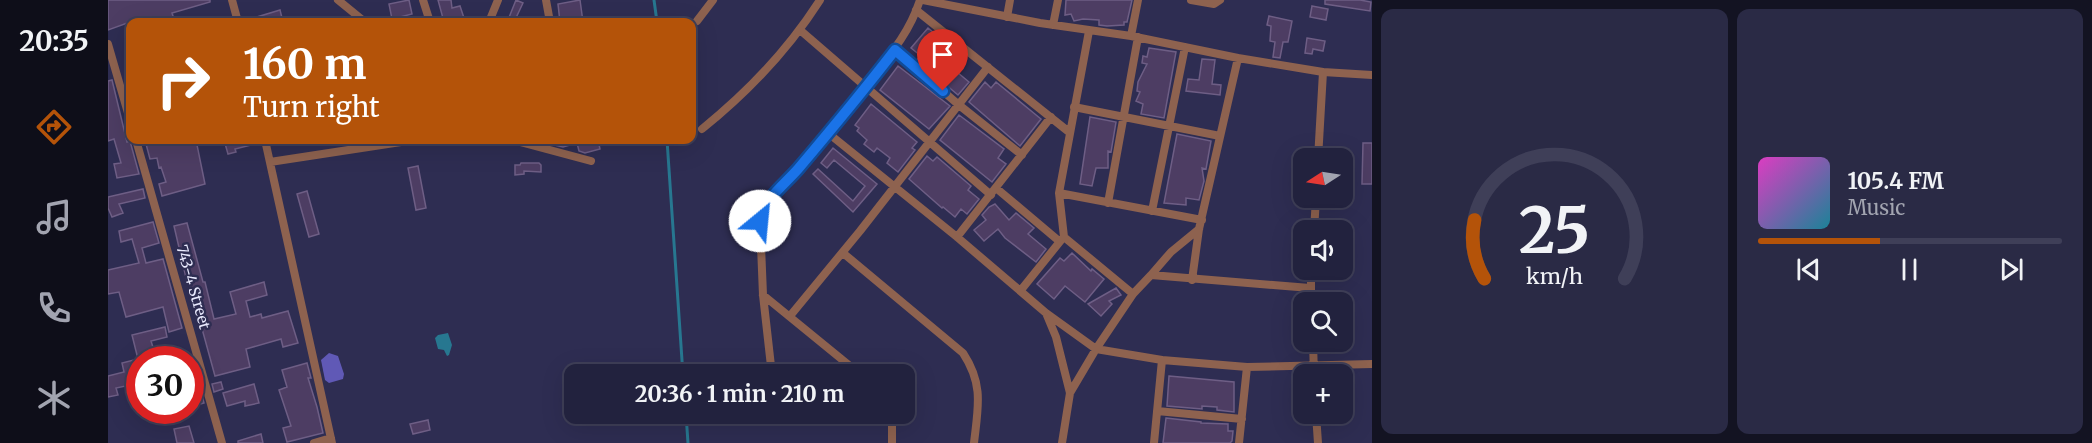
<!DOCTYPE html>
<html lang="en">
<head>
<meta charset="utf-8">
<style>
  body { margin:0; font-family:Merriweather,serif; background:#2a2a45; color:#f1f3f6; height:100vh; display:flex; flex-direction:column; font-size:22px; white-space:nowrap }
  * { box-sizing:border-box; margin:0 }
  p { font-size:20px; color:#a2a4b0 }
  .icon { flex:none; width:33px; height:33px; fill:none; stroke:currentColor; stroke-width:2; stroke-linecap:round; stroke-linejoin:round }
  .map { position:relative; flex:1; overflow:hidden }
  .side { display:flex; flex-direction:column; gap:9px; padding:9px; background:#131322; width:720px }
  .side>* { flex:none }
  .top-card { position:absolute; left:18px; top:18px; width:570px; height:126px; border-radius:12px; box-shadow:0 6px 24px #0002,0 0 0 2px #3f3f58; background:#b45309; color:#fff; overflow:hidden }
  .needle { width:39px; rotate:258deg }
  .controls { position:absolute; left:1185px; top:148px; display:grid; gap:12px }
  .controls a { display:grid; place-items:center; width:60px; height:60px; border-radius:12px; background:#22223e; box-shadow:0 6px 24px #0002,0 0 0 2px #3f3f58; font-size:30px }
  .speed { position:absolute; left:18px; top:346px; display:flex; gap:12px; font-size:30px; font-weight:700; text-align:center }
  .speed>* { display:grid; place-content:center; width:78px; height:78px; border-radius:50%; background:#22223e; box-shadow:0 6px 24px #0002,0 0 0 2px #3f3f58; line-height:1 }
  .speed .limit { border:9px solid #d22; background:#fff; color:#111 }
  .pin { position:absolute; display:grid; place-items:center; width:51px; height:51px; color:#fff; margin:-62px -26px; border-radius:50% 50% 50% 0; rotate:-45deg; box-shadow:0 0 6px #0007 }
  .pin .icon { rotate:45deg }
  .me { position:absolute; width:66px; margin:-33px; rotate:28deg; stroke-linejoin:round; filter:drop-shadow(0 0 4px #0008) }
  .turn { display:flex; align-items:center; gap:21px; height:126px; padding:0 18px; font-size:27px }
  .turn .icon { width:78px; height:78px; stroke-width:2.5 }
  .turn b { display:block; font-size:42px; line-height:51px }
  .side .card { flex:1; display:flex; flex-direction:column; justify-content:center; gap:9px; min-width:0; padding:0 21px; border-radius:12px; background:#2a2a45 }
  .side .dial { align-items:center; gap:0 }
  .dial svg { height:156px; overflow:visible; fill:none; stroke:#3f3f58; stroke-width:7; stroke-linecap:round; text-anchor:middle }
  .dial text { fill:#f1f3f6; stroke:none }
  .song { display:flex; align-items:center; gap:18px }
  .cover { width:72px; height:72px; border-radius:9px; background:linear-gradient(135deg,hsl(310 70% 55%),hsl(190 70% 35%)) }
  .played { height:6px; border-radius:3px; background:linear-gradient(90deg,#b45309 40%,#3f3f58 40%) }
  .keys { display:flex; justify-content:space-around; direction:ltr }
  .side .tiles { flex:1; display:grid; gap:9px; grid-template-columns:repeat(2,1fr) }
  .trip { position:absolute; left:456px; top:364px; width:351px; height:60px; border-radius:12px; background:#22223e; box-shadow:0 6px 24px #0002,0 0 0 2px #3f3f58; font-weight:700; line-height:60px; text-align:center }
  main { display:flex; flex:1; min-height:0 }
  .dock { display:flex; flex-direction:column; width:108px; justify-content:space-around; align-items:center; background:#0e0e19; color:#a2a4b0 }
  .dock .icon { width:42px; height:42px }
  .dock .current { color:#b45309 }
  .dock b { font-size:27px; color:#f1f3f6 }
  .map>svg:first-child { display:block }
  .forest { fill:#6059b6 }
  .water { fill:#277790 }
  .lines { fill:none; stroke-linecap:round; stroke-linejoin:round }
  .stream { stroke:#277790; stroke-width:3 }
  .building { fill:#4d3d63; stroke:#6e5e85; stroke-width:1.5 }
  .street { stroke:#8e624f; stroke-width:8 }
  .route-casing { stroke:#114b97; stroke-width:15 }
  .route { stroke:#1a73e8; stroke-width:10 }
  .labels { text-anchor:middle; stroke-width:5; stroke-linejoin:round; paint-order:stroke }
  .street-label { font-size:15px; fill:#e9eafe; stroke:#2e2d52 }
</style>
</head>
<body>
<main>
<nav class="dock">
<b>20:35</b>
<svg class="icon current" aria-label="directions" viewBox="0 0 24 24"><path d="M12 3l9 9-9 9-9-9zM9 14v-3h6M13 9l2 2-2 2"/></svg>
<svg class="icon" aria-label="music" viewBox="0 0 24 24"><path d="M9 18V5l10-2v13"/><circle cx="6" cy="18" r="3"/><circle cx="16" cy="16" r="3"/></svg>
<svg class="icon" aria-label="phone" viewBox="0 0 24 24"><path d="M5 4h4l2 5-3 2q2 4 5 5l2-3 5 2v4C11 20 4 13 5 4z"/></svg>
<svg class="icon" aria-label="climate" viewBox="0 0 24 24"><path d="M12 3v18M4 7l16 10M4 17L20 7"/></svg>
</nav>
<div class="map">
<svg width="1264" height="443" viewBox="0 0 1264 443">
  <rect width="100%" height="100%" fill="#2e2d52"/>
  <path class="forest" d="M221,353L230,356L236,374L235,379L221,383L217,380L213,360Z"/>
  <path class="water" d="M340,333L344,345L341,355L339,356L336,350L330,349L327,338L330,335Z"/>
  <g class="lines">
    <path class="stream" d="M546,0L549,22
      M559,140L575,375
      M578,414L580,443"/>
  </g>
  <path class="building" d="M0,0H102V2L64,13L67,22H22L0,30Z
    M301,0L304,14L284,19L281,4Z
    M330,0H343L344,8L352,6L356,18L350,20L351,22H336Z
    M408,0L415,3L406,22L400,20Z
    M472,0L475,22H452L450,4Z
    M958,0H1024L1019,22H1016V25L999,26L991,25V20L975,19L966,21L963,14L957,15Z
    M1217,0H1252L1263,2L1262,11L1217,4Z
    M1204,6L1220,9L1218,20L1202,17Z
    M172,10L175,22H140L139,20Z
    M1161,16L1184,21L1180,42H1175L1172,58L1165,57L1167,42L1162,41L1163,26L1159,25Z
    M820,28L848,51L845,56L850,60L847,63L853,68L849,72L861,82L850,95L830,78L836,71L822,60L816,67L809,60L813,56L803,48Z
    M1199,38L1217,41L1215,51L1205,49L1204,54L1197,53Z
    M1041,48L1068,52L1056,118L1033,114L1035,104L1028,101L1032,92L1029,91L1030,82L1039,64L1034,63L1035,56L1039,57Z
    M1094,59L1107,60L1104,84L1113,85L1112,95L1078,91L1080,79L1091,80Z
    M790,66L842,106L821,129L772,90Z
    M4,80L19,142L22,141L31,174L9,178L6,164L13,163L6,139L0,141V81Z
    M877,82L883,88L888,82L933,119L912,146L861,102Z
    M763,104L809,142L804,148L807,150L790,172L779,163L782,158L769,148L766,152L756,144L759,140L749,131L751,128L747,125Z
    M851,115L896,149L890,158L898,164L884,182L832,140Z
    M982,117L1008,122L1003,152L1000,151V168H988L984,186L972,184Z
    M1069,134L1103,141L1098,169L1094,168L1096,181L1091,200L1078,198V205L1056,203Z
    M54,140H88L97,184L54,196L51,184L58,182L53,167L51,168L49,158L42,159L38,144Z
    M116,140H151V143L127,149L128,152L120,154Z
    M445,140H490L492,149L477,153L471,151L469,143L455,147L447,145Z
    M1255,143H1264V184H1254Z
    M725,148L769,184L745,212L705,174L710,169L745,201L757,186L726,160L719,168L713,163Z
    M819,156L825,161L829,157L863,186L860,190L871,199L859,214L853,209L847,217L835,207L834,208L801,179Z
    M413,163H431L433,165V172L416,171V174L407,175V165H412Z
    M310,166L318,208L308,210L300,168Z
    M35,189L37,198L11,204L15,213L4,217L0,208V197Z
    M199,191L211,234L201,237L189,194Z
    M887,204L901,220L908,213L926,228L920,234L938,249L928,262L897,238L890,229L876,241L866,230L878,220L874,215L881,207Z
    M45,222L51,243L34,248L38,263L55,259L74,328L61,332L55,307L18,317L11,292L0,294V270L31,263L24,239L13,242L11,231Z
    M79,223L95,282H97L106,319L128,314L122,292L156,282L159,295L138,301L142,317L153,314L154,318L180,311L190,343L175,347L173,339L138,349L142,367L107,376L90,314L88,315L81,281L79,282L66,226Z
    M964,253L983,271L984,269L996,279L977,302L957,286L946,299L929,284L952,258L956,261Z
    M1008,288L1013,295L1001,301L1004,304L993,316L980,304Z
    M57,327L59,337L43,341L49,360H32V383L8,388L10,395L0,397V376L16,372L14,363L30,359L24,335Z
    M199,363L203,378H200L209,407L215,433L179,442L175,428L183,426L171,390L179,387L174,370Z
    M1061,376L1126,382V412L1109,410V407L1094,406V409L1059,406Z
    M113,382L115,389L106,392L104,384Z
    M146,384L151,403L137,406V401L119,406L115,393Z
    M92,388L96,403L85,406L82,392Z
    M1058,418L1093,422V423L1120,424V431H1125L1124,441L1122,443H1055Z
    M320,420L322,430L305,434L302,424Z
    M81,426L86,443H69L66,429Z
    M153,434L155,443H130V441Z"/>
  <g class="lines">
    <path class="street" d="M124,0L130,22
      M230,0L257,22
      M315,0L322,22
      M438,0L442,22
      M815,0L932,23L1023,36L1130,58L1215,72
      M1083,0L1106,4L1112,0
      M808,10L961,132
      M899,17L902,0
      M589,21L605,0
      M381,22L390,0
      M945,25L950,0
      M692,30L883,195
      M981,31L951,193L956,237L1025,294
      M1023,36L1030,0
      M0,44L22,120
      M787,50L851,105L914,155
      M966,107L1112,136
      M594,129C640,92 680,50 712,0
      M720,133L849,237L938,313L948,337L962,393L954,443
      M28,140L114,443
      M157,140L224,443
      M395,140L412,142L483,161
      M1210,159L1215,72L1264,75
      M162,162L306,140
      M888,188L951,241
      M951,193L1094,220
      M1000,203L1030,37
      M1044,211L1077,47
      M1206,231L1208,198
      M849,237L943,117
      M735,253L855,353C876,385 870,407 866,443
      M1043,275L1063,252L1091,229
      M1084,280L1091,229L1130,58
      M913,290L954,239
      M655,295L753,375
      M1203,303V270
      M938,313L988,349L1025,294L1043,275L1202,288
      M682,316L752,231L880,67
      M1205,342L1206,375
      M603,374L619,375
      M664,375L655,295L652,221C656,199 675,187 689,170C712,144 734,116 755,88C778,59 800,37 812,0
      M962,393L988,349L1054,360
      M1049,411L1134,419
      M1208,414L1210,443
      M206,443L223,438
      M784,443V414
      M1046,443L1054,360L1139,367L1264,364
      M1131,443L1139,367"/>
  </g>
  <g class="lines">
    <g class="route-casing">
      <path id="route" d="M652,221C656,199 675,186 690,169C723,130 756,90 787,50L835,91"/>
    </g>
    <use href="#route" class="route"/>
  </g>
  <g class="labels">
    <g class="street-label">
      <text transform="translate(85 287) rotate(74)" y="5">743-4 Street</text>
    </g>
  </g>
</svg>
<div class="controls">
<a><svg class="needle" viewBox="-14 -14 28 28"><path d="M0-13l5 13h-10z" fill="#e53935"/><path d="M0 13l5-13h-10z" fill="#a2a4b0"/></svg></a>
<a><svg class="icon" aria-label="sound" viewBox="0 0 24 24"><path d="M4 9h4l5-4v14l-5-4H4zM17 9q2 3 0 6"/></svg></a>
<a><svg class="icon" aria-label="search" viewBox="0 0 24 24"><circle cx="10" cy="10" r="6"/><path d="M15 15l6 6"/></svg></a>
<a>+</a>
</div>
<div class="speed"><div class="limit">30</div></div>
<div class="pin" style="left:835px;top:91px;background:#d93025"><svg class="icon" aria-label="arrive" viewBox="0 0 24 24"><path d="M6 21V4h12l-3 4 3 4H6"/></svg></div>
<svg class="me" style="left:652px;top:221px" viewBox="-20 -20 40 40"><circle r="19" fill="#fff"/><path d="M0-13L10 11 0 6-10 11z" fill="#1a73e8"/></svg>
<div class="trip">20:36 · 1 min · 210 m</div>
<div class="top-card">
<div class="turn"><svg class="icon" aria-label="right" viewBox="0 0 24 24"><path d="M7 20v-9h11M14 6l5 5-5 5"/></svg><div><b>160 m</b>Turn right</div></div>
</div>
</div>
<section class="side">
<div class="tiles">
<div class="card dial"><svg viewBox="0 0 100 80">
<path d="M14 69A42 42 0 1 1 86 69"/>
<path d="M14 69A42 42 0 0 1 9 39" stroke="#b45309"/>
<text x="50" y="56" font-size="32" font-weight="700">25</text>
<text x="50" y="72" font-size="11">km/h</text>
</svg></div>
<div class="card">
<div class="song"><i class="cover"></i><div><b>105.4 FM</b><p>Music</p></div></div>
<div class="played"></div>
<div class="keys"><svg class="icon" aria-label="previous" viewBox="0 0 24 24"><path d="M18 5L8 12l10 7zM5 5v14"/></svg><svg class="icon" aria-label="pause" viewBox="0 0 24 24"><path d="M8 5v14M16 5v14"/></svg><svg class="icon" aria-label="next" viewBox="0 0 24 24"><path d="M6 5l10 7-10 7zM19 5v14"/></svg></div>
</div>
</div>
</section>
</main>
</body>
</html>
